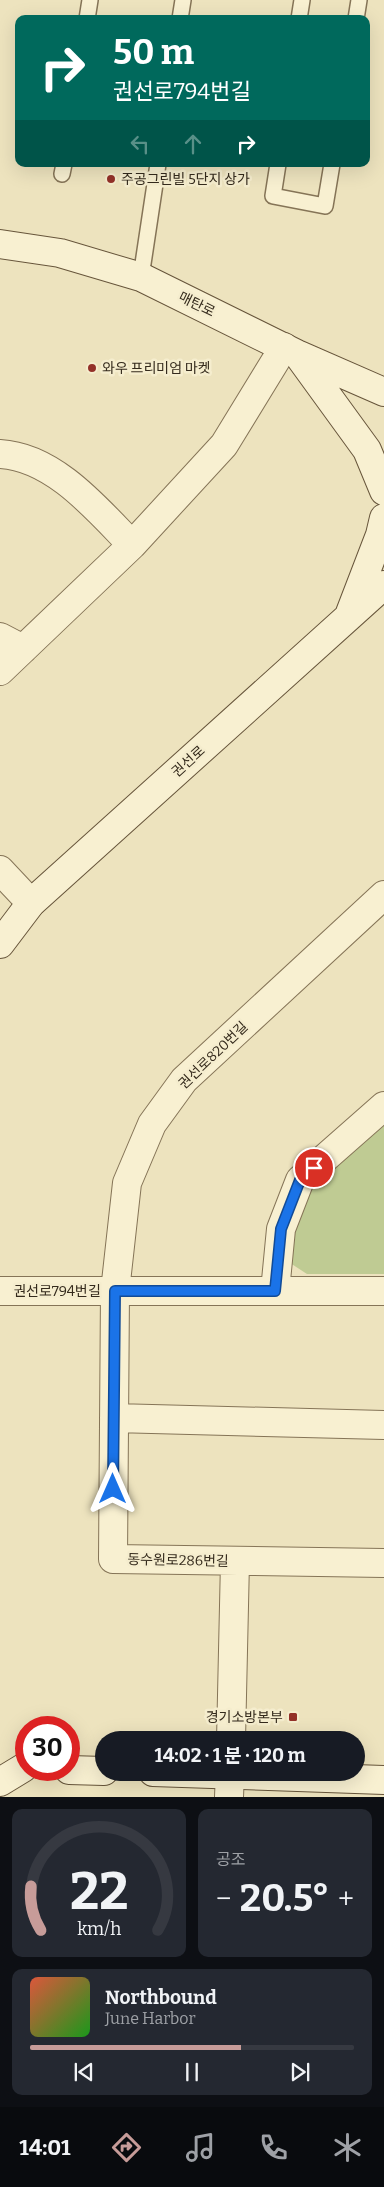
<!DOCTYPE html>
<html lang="ko">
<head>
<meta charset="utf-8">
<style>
  body { margin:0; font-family:Bitter,"Noto Sans KR",serif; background:#242831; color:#f1f3f6; height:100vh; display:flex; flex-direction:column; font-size:19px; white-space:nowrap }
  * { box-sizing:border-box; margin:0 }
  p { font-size:16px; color:#9ea1a6 }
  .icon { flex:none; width:28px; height:28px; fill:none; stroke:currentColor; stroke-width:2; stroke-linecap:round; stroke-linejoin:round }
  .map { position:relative; height:1797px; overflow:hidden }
  .details { display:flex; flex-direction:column; gap:12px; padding:12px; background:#0d0f14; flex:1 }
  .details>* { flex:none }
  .top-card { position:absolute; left:15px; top:15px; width:355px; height:152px; border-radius:10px; box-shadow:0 5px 20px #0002; background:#00695c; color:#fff; overflow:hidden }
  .speed { position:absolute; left:15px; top:1716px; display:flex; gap:10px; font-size:25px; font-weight:700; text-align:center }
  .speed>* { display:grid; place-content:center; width:65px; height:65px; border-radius:50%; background:#171b24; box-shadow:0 5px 20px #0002; line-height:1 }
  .speed .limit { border:8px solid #d22; background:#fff; color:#111 }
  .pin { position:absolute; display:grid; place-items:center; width:42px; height:42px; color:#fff; margin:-21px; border:2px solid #fff; border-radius:50%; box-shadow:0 1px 5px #0007 }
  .me { position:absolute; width:55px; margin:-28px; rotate:0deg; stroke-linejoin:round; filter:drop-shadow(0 0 4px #0008) }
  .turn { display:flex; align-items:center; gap:18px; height:105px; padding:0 15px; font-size:22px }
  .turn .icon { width:65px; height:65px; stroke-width:2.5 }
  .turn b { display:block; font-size:35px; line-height:42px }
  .lanes { display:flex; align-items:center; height:48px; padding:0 15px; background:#0003; justify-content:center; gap:25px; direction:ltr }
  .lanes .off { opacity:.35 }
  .big { font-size:38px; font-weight:700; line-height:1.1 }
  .details .widget { flex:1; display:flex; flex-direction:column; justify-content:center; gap:8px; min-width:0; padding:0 18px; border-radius:10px; background:#242831 }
  .details .dial { align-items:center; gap:0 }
  .dial svg { height:130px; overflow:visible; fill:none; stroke:#363941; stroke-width:7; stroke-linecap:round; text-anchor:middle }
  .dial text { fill:#f1f3f6; stroke:none }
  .song { display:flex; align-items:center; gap:15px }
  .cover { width:60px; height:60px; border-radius:8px; background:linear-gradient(135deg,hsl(10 70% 55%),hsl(120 70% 35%)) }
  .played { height:5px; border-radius:2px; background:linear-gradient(90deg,#c79c99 65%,#363941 65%) }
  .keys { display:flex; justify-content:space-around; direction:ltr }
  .heat { display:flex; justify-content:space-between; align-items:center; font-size:28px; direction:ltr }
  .details .tiles { flex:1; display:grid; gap:12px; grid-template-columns:1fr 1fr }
  .widget:last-child { grid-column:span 2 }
  .trip { position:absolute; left:95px; top:1731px; width:270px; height:50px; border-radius:25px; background:#171b24; box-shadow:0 5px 20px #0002; font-weight:700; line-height:50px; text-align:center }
  .dock { display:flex; height:80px; justify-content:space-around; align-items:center; background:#090b0e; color:#9ea1a6 }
  .dock .icon { width:35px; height:35px }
  .dock .active { color:#c79c99 }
  .dock b { font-size:22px; color:#f1f3f6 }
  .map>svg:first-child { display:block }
  .green { fill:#bfcb93 }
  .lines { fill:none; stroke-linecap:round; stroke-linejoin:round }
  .lane-casing { stroke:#857457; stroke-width:18 }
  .street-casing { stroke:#857457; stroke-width:30 }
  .secondary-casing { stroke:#67553b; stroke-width:30 }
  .lane { stroke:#f8f0d1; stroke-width:15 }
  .street { stroke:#f8f0d1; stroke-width:28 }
  .secondary { stroke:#f8f0d1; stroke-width:28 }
  .route-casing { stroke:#114b97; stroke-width:12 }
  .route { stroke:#1a73e8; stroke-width:9 }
  .poi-dot { fill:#933128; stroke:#f5edce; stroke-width:2 }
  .labels { text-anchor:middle; stroke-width:5; stroke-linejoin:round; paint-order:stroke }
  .poi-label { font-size:14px; fill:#342a1c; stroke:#f5edce; text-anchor:start }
  .street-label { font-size:14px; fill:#342a1c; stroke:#f5edce }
</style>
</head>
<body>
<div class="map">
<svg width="384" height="1797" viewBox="0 0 384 1797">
  <rect width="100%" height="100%" fill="#ede3be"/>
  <path class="green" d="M384,1120V1274H307L284,1259L304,1194Z"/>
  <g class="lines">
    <g class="lane-casing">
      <path id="lane" d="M87,19L90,0
        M180,19L183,0
        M299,19L302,0
        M356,19L359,0
        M278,164L273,196L325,206L332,164
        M62,174L64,164
        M141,277L158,164"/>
    </g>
    <g class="street-casing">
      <path id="street" d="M0,454C54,457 97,509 132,545
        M0,637L23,649
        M0,671L132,545L224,445L284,347
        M0,870L31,903
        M384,895L184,1080L152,1124L127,1183L115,1291L113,1559L384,1563
        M0,1291H384
        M275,1291L281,1229L300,1180L384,1106
        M114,1418L384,1425
        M231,1740L235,1561
        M229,1797L230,1772"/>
    </g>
    <g class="secondary-casing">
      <path id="secondary" d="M0,244L60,253L141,277L297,354L384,392
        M298,355L367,450L384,491
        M350,613L380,535L384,518
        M0,944L31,903L384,585
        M69,1770L104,1771
        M153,1772L384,1780
        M0,1782L23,1768"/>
    </g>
    <use href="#lane" class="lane"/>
    <use href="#street" class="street"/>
    <use href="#secondary" class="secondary"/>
  </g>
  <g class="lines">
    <g class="route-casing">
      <path id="route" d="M113,1489L115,1291H275L281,1229L300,1180L314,1168"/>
    </g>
    <use href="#route" class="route"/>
  </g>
  <g class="poi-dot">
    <circle cx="111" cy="179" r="5"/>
    <circle cx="92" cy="368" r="5"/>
    <rect x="288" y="1712" width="10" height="10" rx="2.5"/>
  </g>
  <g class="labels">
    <g class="poi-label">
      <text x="121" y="184">주공그린빌 5단지 상가</text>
      <text x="102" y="373">와우 프리미엄 마켓</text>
      <text x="283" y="1722" text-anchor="end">경기소방본부</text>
    </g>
    <g class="street-label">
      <text transform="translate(197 304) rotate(26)" y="5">매탄로</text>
      <text transform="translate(188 761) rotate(-42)" y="5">권선로</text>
      <text transform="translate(213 1055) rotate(-44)" y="5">권선로820번길</text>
      <text x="57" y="1296">권선로794번길</text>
      <text transform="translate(178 1560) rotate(1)" y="5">동수원로286번길</text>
    </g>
  </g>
</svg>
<div class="speed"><div class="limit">30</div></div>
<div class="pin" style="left:314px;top:1168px;background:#d93025"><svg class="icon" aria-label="arrive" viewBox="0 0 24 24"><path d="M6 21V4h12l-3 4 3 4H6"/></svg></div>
<svg class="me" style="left:113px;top:1489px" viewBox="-20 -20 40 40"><path d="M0-17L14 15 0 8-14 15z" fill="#1a73e8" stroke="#fff" stroke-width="4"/></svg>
<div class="trip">14:02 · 1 분 · 120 m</div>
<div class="top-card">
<div class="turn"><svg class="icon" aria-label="right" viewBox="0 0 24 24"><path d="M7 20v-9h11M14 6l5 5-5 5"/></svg><div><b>50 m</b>권선로794번길</div></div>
<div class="lanes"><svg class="icon off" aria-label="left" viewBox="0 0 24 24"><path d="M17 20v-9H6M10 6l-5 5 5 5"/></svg><svg class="icon off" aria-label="ahead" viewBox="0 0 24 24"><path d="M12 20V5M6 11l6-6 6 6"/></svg><svg class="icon" aria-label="right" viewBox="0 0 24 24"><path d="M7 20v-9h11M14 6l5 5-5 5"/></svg></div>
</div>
</div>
<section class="details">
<div class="tiles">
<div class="widget dial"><svg viewBox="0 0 100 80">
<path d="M14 69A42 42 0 1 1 86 69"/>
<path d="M14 69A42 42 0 0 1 8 42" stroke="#c79c99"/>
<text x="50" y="56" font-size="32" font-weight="700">22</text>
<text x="50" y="72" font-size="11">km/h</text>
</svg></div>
<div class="widget"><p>공조</p>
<div class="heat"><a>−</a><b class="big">20.5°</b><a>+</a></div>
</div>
<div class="widget">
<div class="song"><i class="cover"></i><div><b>Northbound</b><p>June Harbor</p></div></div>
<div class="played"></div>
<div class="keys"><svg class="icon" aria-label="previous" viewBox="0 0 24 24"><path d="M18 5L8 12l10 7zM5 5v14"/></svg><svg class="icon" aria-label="pause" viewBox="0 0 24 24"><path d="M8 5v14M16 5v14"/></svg><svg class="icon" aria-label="next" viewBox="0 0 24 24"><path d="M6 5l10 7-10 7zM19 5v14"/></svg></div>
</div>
</div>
</section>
<nav class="dock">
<b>14:01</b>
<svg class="icon active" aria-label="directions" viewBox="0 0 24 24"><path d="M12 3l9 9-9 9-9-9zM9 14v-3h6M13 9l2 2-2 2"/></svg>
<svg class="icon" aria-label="music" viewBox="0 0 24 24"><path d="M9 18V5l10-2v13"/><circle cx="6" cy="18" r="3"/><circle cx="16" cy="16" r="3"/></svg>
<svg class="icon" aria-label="phone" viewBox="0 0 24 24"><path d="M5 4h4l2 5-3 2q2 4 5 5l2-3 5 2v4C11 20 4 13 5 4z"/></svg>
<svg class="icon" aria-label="climate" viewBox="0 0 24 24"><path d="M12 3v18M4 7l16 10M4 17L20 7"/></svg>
</nav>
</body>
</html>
